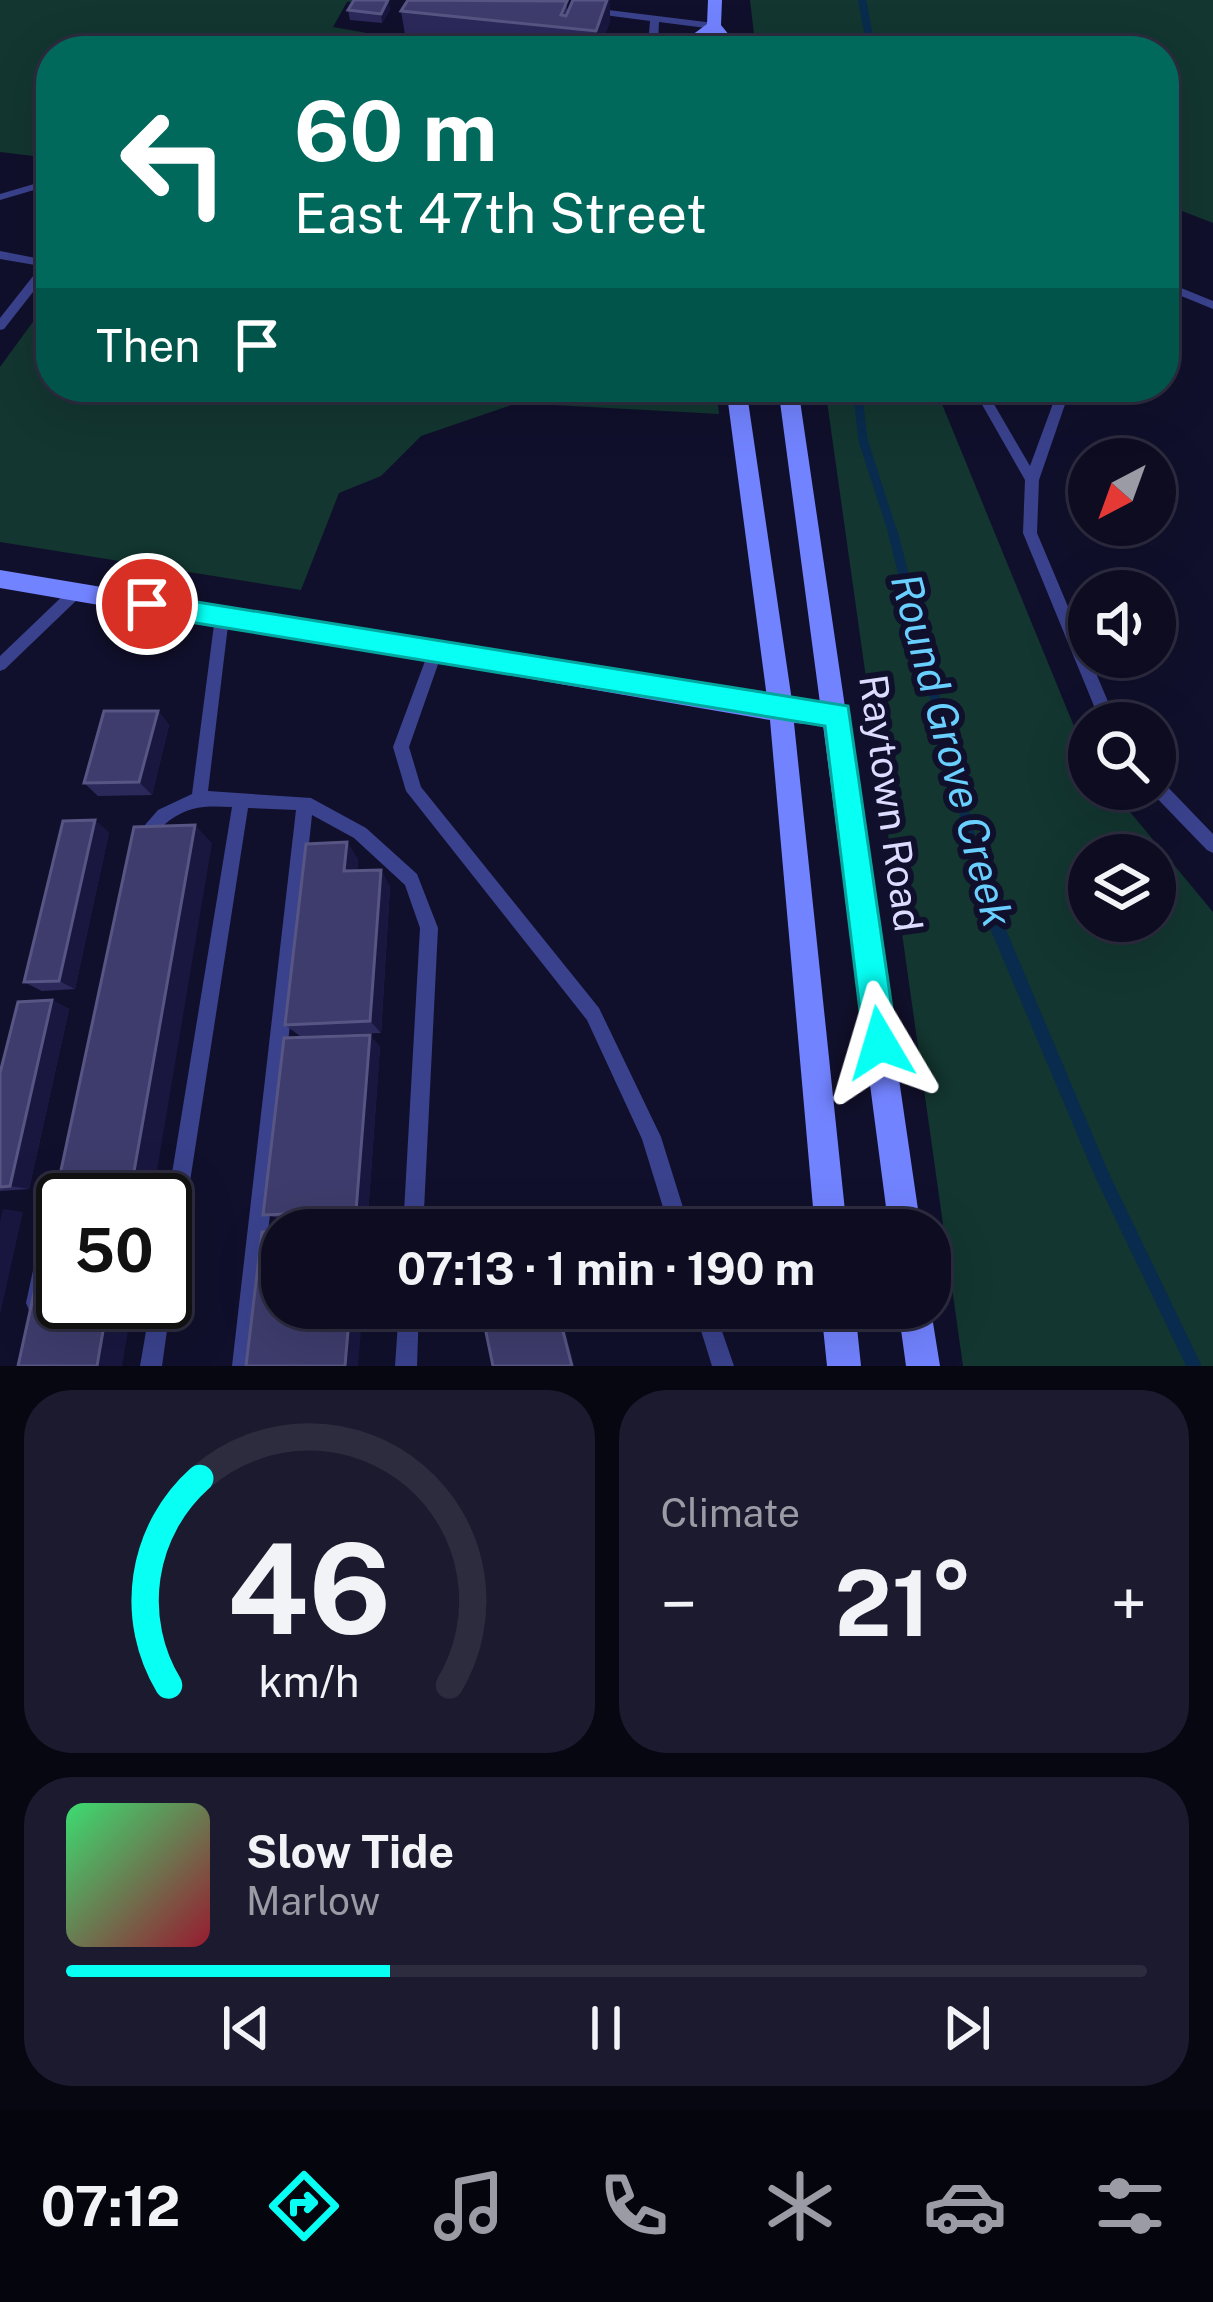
<!DOCTYPE html>
<html lang="en">
<head>
<meta charset="utf-8">
<style>
  body { margin:0; font-family:"Public Sans",sans-serif; background:#1b1a2e; color:#f1f3f6; height:100vh; display:flex; flex-direction:column; font-size:45px; white-space:nowrap }
  * { box-sizing:border-box; margin:0 }
  p { font-size:39px; color:#9a9ba5 }
  .icon { flex:none; width:66px; height:66px; fill:none; stroke:currentColor; stroke-width:2; stroke-linecap:round; stroke-linejoin:round }
  .map { position:relative; height:1366px; overflow:hidden }
  .sheet { display:flex; flex-direction:column; gap:24px; padding:24px; background:#070712; flex:1 }
  .sheet>* { flex:none }
  .top-card { position:absolute; left:36px; top:36px; width:1143px; height:366px; border-radius:48px; box-shadow:0 12px 48px #0002,0 0 0 3px #2d2c3f; background:#00695c; color:#fff; overflow:hidden }
  .needle { width:78px; rotate:221deg }
  .tools { position:absolute; left:1068px; top:438px; display:grid; gap:24px }
  .tools a { display:grid; place-items:center; width:108px; height:108px; border-radius:50%; background:#0d0c21; box-shadow:0 12px 48px #0002,0 0 0 3px #2d2c3f; font-size:60px }
  .speed { position:absolute; left:36px; top:1173px; display:flex; gap:24px; font-size:60px; font-weight:700; text-align:center }
  .speed>* { display:grid; place-content:center; width:156px; height:156px; border-radius:50%; background:#0d0c21; box-shadow:0 12px 48px #0002,0 0 0 3px #2d2c3f; line-height:1 }
  .speed .limit { border:6px solid #111; border-radius:18px; background:#fff; color:#111 }
  .pin { position:absolute; display:grid; place-items:center; width:102px; height:102px; color:#fff; margin:-51px; border:6px solid #fff; border-radius:50%; box-shadow:0 3px 12px #0007 }
  .me { position:absolute; width:132px; margin:-66px; rotate:353deg; stroke-linejoin:round; filter:drop-shadow(0 0 9px #0008) }
  .turn { display:flex; align-items:center; gap:42px; height:252px; padding:0 60px; font-size:54px }
  .turn .icon { width:156px; height:156px; stroke-width:2.5 }
  .turn b { display:block; font-size:84px; line-height:102px }
  .then { display:flex; align-items:center; height:114px; padding:0 60px; background:#0003; gap:24px; font-size:45px }
  .big { font-size:90px; font-weight:700; line-height:1.1 }
  .sheet .widget { flex:1; display:flex; flex-direction:column; justify-content:center; gap:18px; min-width:0; padding:0 42px; border-radius:48px; background:#1b1a2e }
  .sheet .dial { align-items:center; gap:0 }
  .dial svg { height:312px; overflow:visible; fill:none; stroke:#2d2c3f; stroke-width:7; stroke-linecap:round; text-anchor:middle }
  .dial text { fill:#f1f3f6; stroke:none }
  .song { display:flex; align-items:center; gap:36px }
  .cover { width:144px; height:144px; border-radius:18px; background:linear-gradient(135deg,hsl(140 70% 55%),hsl(350 70% 35%)) }
  .played { height:12px; border-radius:6px; background:linear-gradient(90deg,#07fff4 30%,#2d2c3f 30%) }
  .keys { display:flex; justify-content:space-around; direction:ltr }
  .heat { display:flex; justify-content:space-between; align-items:center; font-size:66px; direction:ltr }
  .sheet .tiles { flex:1; display:grid; gap:24px; grid-template-columns:1fr 1fr }
  .widget:last-child { grid-column:span 2 }
  .trip { position:absolute; left:261px; top:1209px; width:690px; height:120px; border-radius:48px; background:#0d0c21; box-shadow:0 12px 48px #0002,0 0 0 3px #2d2c3f; font-weight:700; line-height:120px; text-align:center }
  .tab-bar { display:flex; height:192px; justify-content:space-around; align-items:center; background:#05050d; color:#9a9ba5 }
  .tab-bar .icon { width:84px; height:84px }
  .tab-bar .on { color:#07fff4 }
  .tab-bar b { font-size:54px; color:#f1f3f6 }
  .map>svg:first-child { display:block }
  .green { fill:#133630; fill-rule:evenodd }
  .lines { fill:none; stroke-linecap:round; stroke-linejoin:round }
  .stream-far3 { stroke:#092b4d; stroke-width:8 }
  .stream-far2 { stroke:#092b4d; stroke-width:9 }
  .stream-far1 { stroke:#092b4d; stroke-width:10 }
  .stream { stroke:#092b4d; stroke-width:14 }
  .lane { fill:#3a428d; fill-rule:evenodd }
  .secondary { fill:#7283ff; fill-rule:evenodd }
  .wall { fill:#2b295a }
  .shaded-wall { fill:#191740 }
  .building { fill:#3e3c6c; stroke:#575583; stroke-width:3 }
  .route { fill:#07fff4; stroke:#05a69f; stroke-width:3 }
  .labels { text-anchor:middle; stroke-width:12; stroke-linejoin:round; paint-order:stroke }
  .street-label { font-size:39px; fill:#dbdcff; stroke:#11102c }
  .water-label { font-size:42px; font-style:italic; fill:#69cfff; stroke:#11102c }
</style>
</head>
<body>
<div class="map">
<svg width="1213" height="1366" viewBox="0 0 1213 1366">
  <rect width="100%" height="100%" fill="#11102c"/>
  <path class="green" d="M0,0H371L347,2L333,27L467,51H51V158L0,152Z
    M750,0H1213V223L1164,204V51H756Z
    M51,297V387H716L719,414L517,403L421,436L381,476L339,493L301,590L0,542V367Z
    M825,387H935L1089,763V789H1111L1213,912V1366H963ZM1155,855V921H1089V855Z"/>
  <g class="lines">
    <path class="stream-far3" d="M862,0L872,51"/>
    <path class="stream-far2" d="M857,387L863,440L894,536"/>
    <path class="stream-far1" d="M893,533L988,906"/>
    <path class="stream" d="M987,903L1102,1175L1194,1366"/>
    <path class="lane" d="M592,8L714,23L719,26L714,29L659,22L658,44L664,51H654L648,45L650,21L589,13L588,11Z
      M51,179V185L0,200V194Z
      M0,251L46,260L51,257V269L4,329L0,330V318L41,266L0,259Z
      M1164,281L1213,301V309L1164,289Z
      M972,387H984L1030,466L1059,387H1071L1039,480L1037,533L1117,723H1101L1023,533L1025,480Z
      M76,586L83,592L81,596L5,669L0,671V656L71,588Z
      M222,611L227,613L229,617L208,791L311,798L366,828L417,874L438,928L423,1230H403L420,928L405,885L354,838L312,815L254,1366H232L296,810L248,808L175,1278L172,1285L165,1288V1216L232,807C208,806 191,805 170,820C159,828 151,841 139,849L133,846L131,841L158,810L192,794L215,617L217,613Z
      M435,647L440,649L442,653L409,747L421,787L599,1008L661,1137L690,1230H670L642,1139L587,1020L406,791L393,747L428,653L430,649Z
      M1155,778L1161,780L1213,834V853L1207,850L1149,790L1155,789Z
      M50,1228L57,1231L60,1238L46,1303L43,1310L36,1313L29,1310L26,1303L40,1238L43,1231Z
      M165,1293L171,1302L162,1366H140L151,1302H165Z
      M399,1308H419L417,1366H395Z
      M694,1308H714L734,1366H712Z"/>
    <path class="secondary" d="M708,0H722L721,25L742,51H727L713,34L700,42L701,51H687L688,38L707,24Z
      M726,387H746L792,701L820,703L778,387H798L845,707L850,715L847,722L921,1230H889L823,725L794,723L847,1230H815L770,720L0,588V570L767,698Z
      M930,1304L940,1366H906L898,1308H930Z
      M821,1308H855L861,1366H827Z"/>
  </g>
  <path class="wall" d="M388,0L390,10L382,23L350,20L348,10Z
    M567,1V13L610,21L599,51H517L406,40L401,11Z
    M158,711L169,725L152,795L98,796L84,783Z
    M109,832L75,989L42,991L24,982Z
    M347,842L358,860L357,871L390,886L381,1033L300,1036L285,1025Z
    M52,1000L69,1009L29,1189L0,1191V1073Z
    M380,1046L368,1215L279,1218L263,1215Z"/>
  <path class="shaded-wall" d="M388,0L390,10L382,23L381,14Z
    M607,0H610V21L599,51H596V31Z
    M158,711L169,725L152,795L139,782Z
    M95,820L109,832L75,989L59,981Z
    M195,825L212,843L152,1200H129Z
    M347,842L358,860L355,888L344,871Z
    M381,870L390,886L381,1033L370,1021Z
    M52,1000L69,1009L29,1189L10,1186Z
    M370,1035L380,1046L368,1215L356,1211Z
    M3,1209L23,1212L0,1315V1222Z
    M108,1302H133L122,1366H97Z
    M350,1308H363L358,1366H345Z
    M557,1308H560L574,1366H572Z"/>
  <path class="building" d="M354,0H388L381,14L348,10Z
    M408,0L567,1L561,15L566,16L573,0H607L596,31L401,11Z
    M104,711H158L139,782L84,783Z
    M95,820L59,981L24,982L63,821Z
    M195,825L129,1200H63V1254L43,1255L134,827Z
    M347,842L344,871L381,870L370,1021L285,1025L306,844Z
    M52,1000L10,1186L0,1187V1073L18,1002Z
    M370,1035L356,1211L263,1215L284,1038Z
    M536,1219L538,1230H503Z
    M356,1227V1230H295Z
    M282,1231V1308H350L345,1366H246L262,1232Z
    M63,1282V1302H108L97,1366H18L36,1284Z
    M481,1308H557L572,1366H493Z"/>
  <path class="route" d="M147,594L848,706L897,1043L892,1055L880,1059L869,1055L864,1043L825,726L147,615L134,604Z"/>
  <g class="labels">
    <g class="street-label">
      <text transform="translate(891 803) rotate(82)" y="14">Raytown Road</text>
    </g>
    <g class="water-label">
      <text transform="translate(952 750) rotate(75)" y="15">Round Grove Creek</text>
    </g>
  </g>
</svg>
<div class="tools">
<a><svg class="needle" viewBox="-14 -14 28 28"><path d="M0-13l5 13h-10z" fill="#e53935"/><path d="M0 13l5-13h-10z" fill="#9a9ba5"/></svg></a>
<a><svg class="icon" aria-label="sound" viewBox="0 0 24 24"><path d="M4 9h4l5-4v14l-5-4H4zM17 9q2 3 0 6"/></svg></a>
<a><svg class="icon" aria-label="search" viewBox="0 0 24 24"><circle cx="10" cy="10" r="6"/><path d="M15 15l6 6"/></svg></a>
<a><svg class="icon" aria-label="layers" viewBox="0 0 24 24"><path d="M12 4l9 5-9 5-9-5zM3 14l9 5 9-5"/></svg></a>
</div>
<div class="speed"><div class="limit">50</div></div>
<div class="pin" style="left:147px;top:604px;background:#d93025"><svg class="icon" aria-label="arrive" viewBox="0 0 24 24"><path d="M6 21V4h12l-3 4 3 4H6"/></svg></div>
<svg class="me" style="left:880px;top:1043px" viewBox="-20 -20 40 40"><path d="M0-17L14 15 0 8-14 15z" fill="#07fff4" stroke="#fff" stroke-width="4"/></svg>
<div class="trip">07:13 · 1 min · 190 m</div>
<div class="top-card">
<div class="turn"><svg class="icon" aria-label="left" viewBox="0 0 24 24"><path d="M17 20v-9H6M10 6l-5 5 5 5"/></svg><div><b>60 m</b>East 47th Street</div></div>
<div class="then">Then<svg class="icon" aria-label="arrive" viewBox="0 0 24 24"><path d="M6 21V4h12l-3 4 3 4H6"/></svg></div>
</div>
</div>
<section class="sheet">
<div class="tiles">
<div class="widget dial"><svg viewBox="0 0 100 80">
<path d="M14 69A42 42 0 1 1 86 69"/>
<path d="M14 69A42 42 0 0 1 22 16" stroke="#07fff4"/>
<text x="50" y="56" font-size="32" font-weight="700">46</text>
<text x="50" y="72" font-size="11">km/h</text>
</svg></div>
<div class="widget"><p>Climate</p>
<div class="heat"><a>−</a><b class="big">21°</b><a>+</a></div>
</div>
<div class="widget">
<div class="song"><i class="cover"></i><div><b>Slow Tide</b><p>Marlow</p></div></div>
<div class="played"></div>
<div class="keys"><svg class="icon" aria-label="previous" viewBox="0 0 24 24"><path d="M18 5L8 12l10 7zM5 5v14"/></svg><svg class="icon" aria-label="pause" viewBox="0 0 24 24"><path d="M8 5v14M16 5v14"/></svg><svg class="icon" aria-label="next" viewBox="0 0 24 24"><path d="M6 5l10 7-10 7zM19 5v14"/></svg></div>
</div>
</div>
</section>
<nav class="tab-bar">
<b>07:12</b>
<svg class="icon on" aria-label="directions" viewBox="0 0 24 24"><path d="M12 3l9 9-9 9-9-9zM9 14v-3h6M13 9l2 2-2 2"/></svg>
<svg class="icon" aria-label="music" viewBox="0 0 24 24"><path d="M9 18V5l10-2v13"/><circle cx="6" cy="18" r="3"/><circle cx="16" cy="16" r="3"/></svg>
<svg class="icon" aria-label="phone" viewBox="0 0 24 24"><path d="M5 4h4l2 5-3 2q2 4 5 5l2-3 5 2v4C11 20 4 13 5 4z"/></svg>
<svg class="icon" aria-label="climate" viewBox="0 0 24 24"><path d="M12 3v18M4 7l16 10M4 17L20 7"/></svg>
<svg class="icon" aria-label="car" viewBox="0 0 24 24"><path d="M5 17H2v-5l4-1 3-4h7l3 4 3 1v5h-3M9 17h6M6 11h13"/><circle cx="7" cy="17" r="2"/><circle cx="17" cy="17" r="2"/></svg>
<svg class="icon" aria-label="filters" viewBox="0 0 24 24"><path d="M4 7h16M4 17h16"/><circle cx="9" cy="7" r="2"/><circle cx="15" cy="17" r="2"/></svg>
</nav>
</body>
</html>
